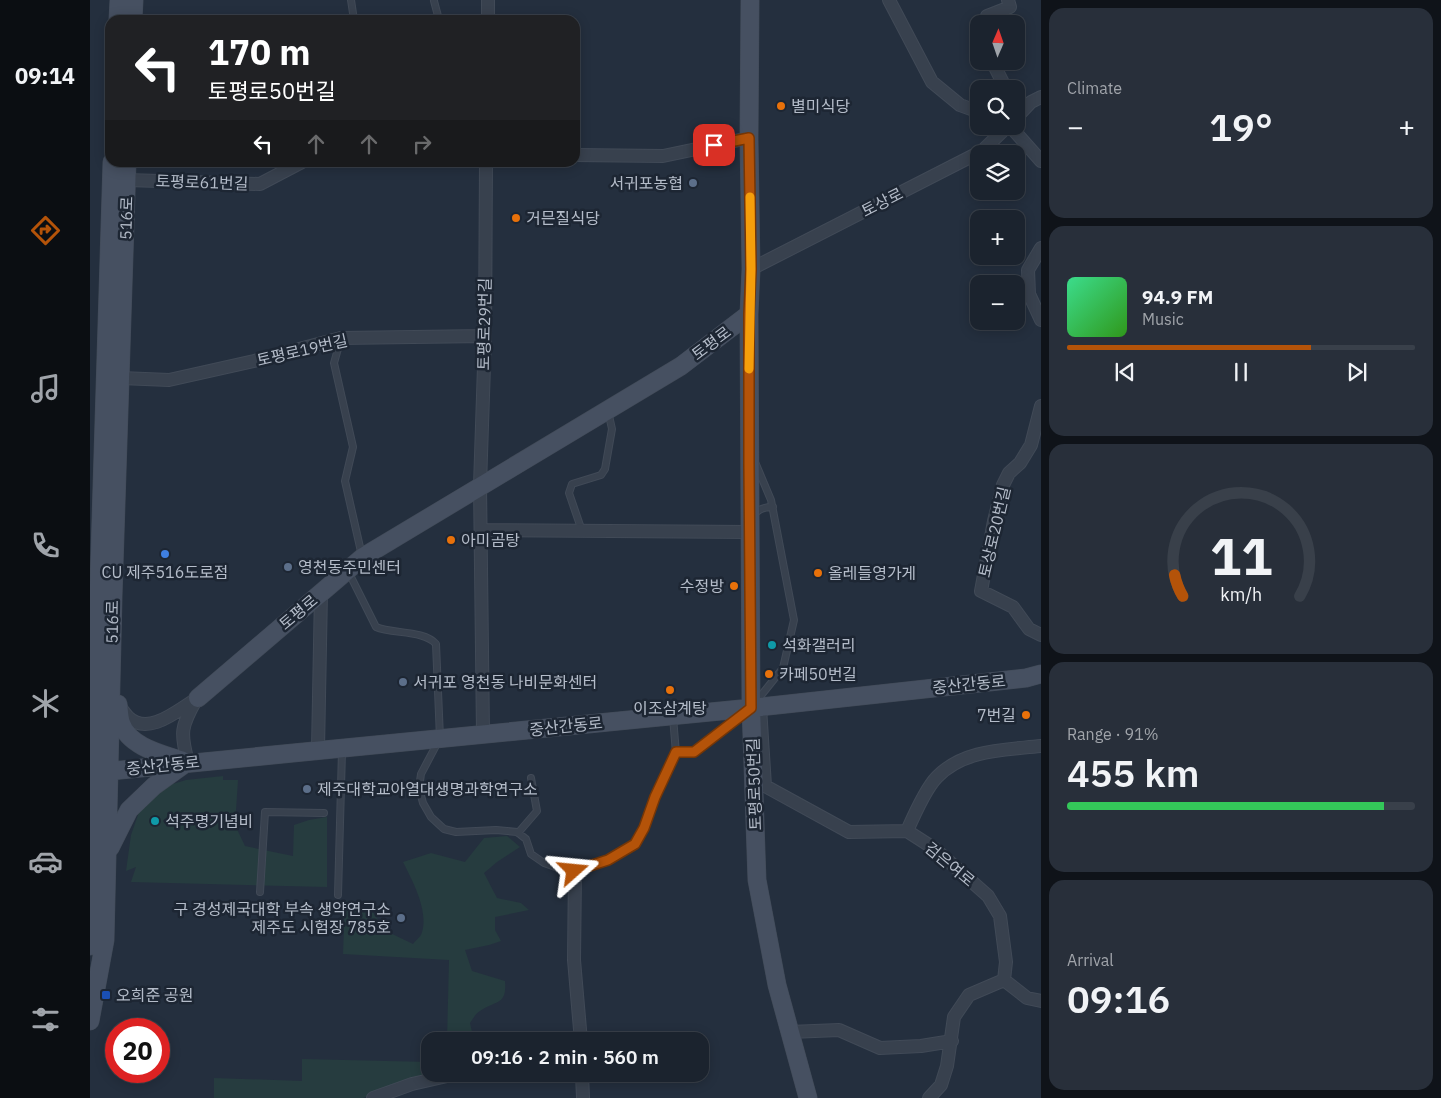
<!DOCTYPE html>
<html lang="en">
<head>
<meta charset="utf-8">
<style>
  body { margin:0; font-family:"IBM Plex Sans","Noto Sans KR",sans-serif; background:#282f3a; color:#f1f3f6; height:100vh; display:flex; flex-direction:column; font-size:19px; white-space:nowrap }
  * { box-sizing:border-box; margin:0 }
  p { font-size:16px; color:#a0a4aa }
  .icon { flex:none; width:28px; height:28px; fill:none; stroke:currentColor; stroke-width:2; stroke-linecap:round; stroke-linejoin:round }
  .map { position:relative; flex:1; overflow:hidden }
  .details { display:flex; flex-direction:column; gap:8px; padding:8px; background:#0f1319; width:400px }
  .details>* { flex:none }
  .guide { position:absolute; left:15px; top:15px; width:475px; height:152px; border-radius:15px; box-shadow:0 2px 12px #0003,0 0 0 1px #39404a; background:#202124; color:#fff; overflow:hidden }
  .needle { width:32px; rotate:2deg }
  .buttons { position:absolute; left:880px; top:15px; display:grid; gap:10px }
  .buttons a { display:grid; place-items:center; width:55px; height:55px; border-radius:10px; background:#1b232e; box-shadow:0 2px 12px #0003,0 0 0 1px #39404a; font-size:25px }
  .speed { position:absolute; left:15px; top:1018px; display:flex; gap:10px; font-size:25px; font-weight:700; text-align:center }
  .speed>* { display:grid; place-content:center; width:65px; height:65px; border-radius:50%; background:#1b232e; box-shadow:0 2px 12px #0003,0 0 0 1px #39404a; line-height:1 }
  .speed .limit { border:8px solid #d22; background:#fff; color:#111 }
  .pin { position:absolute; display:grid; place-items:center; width:42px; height:42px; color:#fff; margin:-21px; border-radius:10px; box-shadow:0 2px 8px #0006 }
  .me { position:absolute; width:55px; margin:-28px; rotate:72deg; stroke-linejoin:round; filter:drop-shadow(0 0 4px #0008) }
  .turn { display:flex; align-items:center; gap:18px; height:105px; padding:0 20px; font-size:22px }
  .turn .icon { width:65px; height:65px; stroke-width:2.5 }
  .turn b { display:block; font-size:35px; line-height:42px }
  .lanes { display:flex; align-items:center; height:48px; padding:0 20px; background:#0003; justify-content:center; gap:25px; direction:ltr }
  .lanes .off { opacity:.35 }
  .big { font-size:38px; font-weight:600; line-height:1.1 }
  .details .widget { flex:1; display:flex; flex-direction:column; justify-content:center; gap:8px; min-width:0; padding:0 18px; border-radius:15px; background:#282f3a }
  .details .dial { align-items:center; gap:0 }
  .dial svg { height:130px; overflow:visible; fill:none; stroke:#39404a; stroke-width:7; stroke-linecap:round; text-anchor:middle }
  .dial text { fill:#f1f3f6; stroke:none }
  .song { display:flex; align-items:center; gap:15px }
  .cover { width:60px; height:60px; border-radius:8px; background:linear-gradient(135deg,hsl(150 70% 55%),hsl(110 70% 35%)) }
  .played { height:5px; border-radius:2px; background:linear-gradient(90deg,#b45309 70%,#39404a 70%) }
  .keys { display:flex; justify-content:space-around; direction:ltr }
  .heat { display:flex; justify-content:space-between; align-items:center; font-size:28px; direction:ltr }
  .charge { height:8px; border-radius:4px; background:linear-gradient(90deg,#34c759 91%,#39404a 0) }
  .trip { position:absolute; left:331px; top:1032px; width:288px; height:50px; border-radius:15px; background:#1b232e; box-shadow:0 2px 12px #0003,0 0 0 1px #39404a; font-weight:600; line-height:50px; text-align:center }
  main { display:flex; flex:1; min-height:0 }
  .tabs { display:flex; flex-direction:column; width:90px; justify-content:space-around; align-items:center; background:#0b0e12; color:#a0a4aa }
  .tabs .icon { width:35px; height:35px }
  .tabs .active { color:#b45309 }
  .tabs b { font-size:22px; color:#f1f3f6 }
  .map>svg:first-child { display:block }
  .green { fill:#263c3f }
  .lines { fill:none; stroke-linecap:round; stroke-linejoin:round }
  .lane-casing { stroke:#414a57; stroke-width:8 }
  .street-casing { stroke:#414a57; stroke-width:14 }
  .secondary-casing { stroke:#414a57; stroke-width:19 }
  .lane { stroke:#38414e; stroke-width:6 }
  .street { stroke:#38414e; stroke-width:12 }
  .secondary { stroke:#465061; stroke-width:18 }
  .route-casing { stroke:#753606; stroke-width:12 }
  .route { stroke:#b45309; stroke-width:9 }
  .slow { stroke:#f59e0b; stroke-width:9 }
  .food-dot { fill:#e8710a; stroke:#1d2633; stroke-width:2 }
  .service-dot { fill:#5c6f8a; stroke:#1d2633; stroke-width:2 }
  .shop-dot { fill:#3f7fe0; stroke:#1d2633; stroke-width:2 }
  .culture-dot { fill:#0f9aa8; stroke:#1d2633; stroke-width:2 }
  .transit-dot { fill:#1a4fb4; stroke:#1d2633; stroke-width:2 }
  .labels { text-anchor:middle; stroke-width:5; stroke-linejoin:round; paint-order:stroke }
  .poi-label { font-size:16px; fill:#b4bcc9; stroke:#1d2633; text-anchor:start }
  .street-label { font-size:16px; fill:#b4bcc9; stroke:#1d2633 }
</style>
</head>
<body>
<main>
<nav class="tabs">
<b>09:14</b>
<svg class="icon active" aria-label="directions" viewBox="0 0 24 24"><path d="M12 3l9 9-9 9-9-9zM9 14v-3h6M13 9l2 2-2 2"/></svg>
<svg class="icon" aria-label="music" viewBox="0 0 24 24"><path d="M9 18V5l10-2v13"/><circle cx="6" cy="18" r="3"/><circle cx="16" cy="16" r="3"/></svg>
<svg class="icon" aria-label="phone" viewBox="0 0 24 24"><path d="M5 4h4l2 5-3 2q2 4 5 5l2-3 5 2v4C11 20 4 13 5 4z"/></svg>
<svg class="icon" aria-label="climate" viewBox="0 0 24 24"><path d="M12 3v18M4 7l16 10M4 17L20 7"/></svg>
<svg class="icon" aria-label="car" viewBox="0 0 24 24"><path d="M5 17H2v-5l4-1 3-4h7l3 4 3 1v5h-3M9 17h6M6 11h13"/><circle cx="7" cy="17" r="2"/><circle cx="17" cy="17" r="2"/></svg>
<svg class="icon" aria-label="filters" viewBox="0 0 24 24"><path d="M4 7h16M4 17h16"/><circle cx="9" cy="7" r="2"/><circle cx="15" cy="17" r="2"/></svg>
</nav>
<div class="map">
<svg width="951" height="1098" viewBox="0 0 951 1098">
  <rect width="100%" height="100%" fill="#242f3e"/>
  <path class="green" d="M133,776V780H148L145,825L155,846L203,856L204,825L219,820L237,817V887L41,882L46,867L36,871L41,835L49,812L73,787L96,780Z
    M417,836L430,847L407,862L394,873L407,898L431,903L439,910L405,917V930L411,941L399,945L375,950L382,971L415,981C417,1006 406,1000 390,1011C386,1013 383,1019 380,1023L384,1041H357L359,960L253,954L255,900L282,911L296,931L323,944C325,941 329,938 331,935C340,913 323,882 313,862L341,853L375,862L394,838Z
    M212,1059L340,1062V1074H356L273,1098H124V1078L212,1081Z"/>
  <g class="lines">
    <g class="lane-casing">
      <path id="lane" d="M261,0L264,20
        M344,1L348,16L346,20
        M251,338L244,363L263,447L255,481L272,556
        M664,516C667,509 676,507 683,507
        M492,531L479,493L482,484L511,475L515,469L522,429L518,411
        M258,571L286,627C302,634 334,630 346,644L350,738L331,774L329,788L333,803L341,817L354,829L366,832L406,830L427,832L436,839L441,854L454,863L468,868L485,871L518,860L545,844L554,828L565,797L586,753L583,717
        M665,703L693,668L704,620L681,500L665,462
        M586,753L604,752L654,713
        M428,833L447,811L441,778
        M170,892L175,812L234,813
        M248,895L252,751"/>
    </g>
    <g class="street-casing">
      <path id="street" d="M799,0L842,82L870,105L889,112
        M398,20V0
        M896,24L897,16L920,7L918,0
        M902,61L916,89
        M926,118L941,102L951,97
        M920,126L951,161
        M485,155L573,156L659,138
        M37,180L170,184L212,162
        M951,248L938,270L939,294L951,320
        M661,269L892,151L918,126
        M31,378L79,380L164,361L251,338L395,336
        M951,406L941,445L930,463L919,473L913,485L904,521L891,591L923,607L939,629L951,635
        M391,530L659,532
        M28,705C32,709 35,714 38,717C59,737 89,709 108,698
        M670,707L675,786L759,832L817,831L845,849L898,896L910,916L916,962L914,980L879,995L864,1017L857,1066L851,1085L839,1098
        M393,734L390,485L395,336L396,162
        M228,749L231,592
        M98,762C90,733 91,726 106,700
        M817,831C824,815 836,788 847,777C874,749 915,750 951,746
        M485,871L484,960L491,1041
        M914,980L937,998L951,1001
        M700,1032L749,1030L790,1048L831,1046L862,1041
        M492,1074L493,1098
        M283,1098L322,1084L366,1074"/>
    </g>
    <g class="secondary-casing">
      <path id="secondary" d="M28,20L29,0
        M43,20L44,0
        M659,314L661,708L667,880L687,985L718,1098
        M108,698L273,557L591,366L659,314L661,269L659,138L660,0
        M28,704C29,710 29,718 31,723C39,747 72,754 93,761
        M0,773L661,708L936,678L951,674
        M20,848L39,810L64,786L96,763
        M0,946L4,850V748L22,162
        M0,1021L15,940L23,597L37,162"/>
    </g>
    <use href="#lane" class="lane"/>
    <use href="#street" class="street"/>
    <use href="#secondary" class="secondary"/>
  </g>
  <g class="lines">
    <g class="route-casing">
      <path id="route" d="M484,871L518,860L545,844L554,828L565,797L586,752H604L661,708L659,464V314L661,269L659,138L624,145"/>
    </g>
    <use href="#route" class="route"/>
    <path class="slow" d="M659,369L661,269L660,197"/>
  </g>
  <g class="food-dot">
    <circle cx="691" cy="106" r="5"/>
    <circle cx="426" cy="218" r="5"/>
    <circle cx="361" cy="540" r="5"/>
    <circle cx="728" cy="573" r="5"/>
    <circle cx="644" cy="586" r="5"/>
    <circle cx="679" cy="674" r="5"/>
    <circle cx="580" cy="690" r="5"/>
    <circle cx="936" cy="715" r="5"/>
  </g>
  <g class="service-dot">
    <circle cx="603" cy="183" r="5"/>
    <circle cx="198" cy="567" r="5"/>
    <circle cx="313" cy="682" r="5"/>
    <circle cx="217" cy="789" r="5"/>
    <circle cx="311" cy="918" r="5"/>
  </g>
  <circle class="shop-dot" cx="75" cy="554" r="5"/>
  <g class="culture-dot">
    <circle cx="682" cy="645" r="5"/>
    <circle cx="65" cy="821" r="5"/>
  </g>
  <rect class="transit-dot" x="11" y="990" width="10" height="10" rx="2.5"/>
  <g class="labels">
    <g class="poi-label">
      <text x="701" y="112">별미식당</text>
      <text x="593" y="189" text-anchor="end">서귀포농협</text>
      <text x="436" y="224">거믄질식당</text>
      <text x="371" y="546">아미곰탕</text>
      <text x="208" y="573">영천동주민센터</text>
      <text x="75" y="578" text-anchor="middle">CU 제주516도로점</text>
      <text x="738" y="579">올레들영가게</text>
      <text x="634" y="592" text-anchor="end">수정방</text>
      <text x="692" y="651">석화갤러리</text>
      <text x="689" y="680">카페50번길</text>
      <text x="323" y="688">서귀포 영천동 나비문화센터</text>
      <text x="580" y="714" text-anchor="middle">이조삼계탕</text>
      <text x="926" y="721" text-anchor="end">7번길</text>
      <text x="227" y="795">제주대학교아열대생명과학연구소</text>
      <text x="75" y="827">석주명기념비</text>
      <text x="301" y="915" text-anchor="end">구 경성제국대학 부속 생약연구소<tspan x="301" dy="18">제주도 시험장 785호</tspan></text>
      <text x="26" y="1001">오희준 공원</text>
    </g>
    <g class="street-label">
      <text transform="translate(112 182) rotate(2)" y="6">토평로61번길</text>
      <text transform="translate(792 202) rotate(-27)" y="6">토상로</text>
      <text transform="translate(36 218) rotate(-88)" y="6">516로</text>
      <text transform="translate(394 324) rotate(-89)" y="6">토평로29번길</text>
      <text transform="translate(621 343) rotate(-37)" y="6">토평로</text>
      <text transform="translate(212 350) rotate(-13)" y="6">토평로19번길</text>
      <text transform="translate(904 532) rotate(-77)" y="6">토상로20번길</text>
      <text transform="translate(208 612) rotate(-40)" y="6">토평로</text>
      <text transform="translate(22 622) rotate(-89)" y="6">516로</text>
      <text transform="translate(879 684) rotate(-6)" y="6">중산간동로</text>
      <text transform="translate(476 726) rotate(-6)" y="6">중산간동로</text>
      <text transform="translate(73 765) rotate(-6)" y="6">중산간동로</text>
      <text transform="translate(664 784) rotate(-92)" y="6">토평로50번길</text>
      <text transform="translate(860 864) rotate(40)" y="6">검은여로</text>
    </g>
  </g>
</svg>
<div class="buttons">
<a><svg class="needle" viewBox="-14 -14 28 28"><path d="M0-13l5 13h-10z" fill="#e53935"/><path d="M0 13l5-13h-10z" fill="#a0a4aa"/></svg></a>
<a><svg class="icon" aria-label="search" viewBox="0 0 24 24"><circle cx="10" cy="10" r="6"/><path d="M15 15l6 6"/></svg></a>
<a><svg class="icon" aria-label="layers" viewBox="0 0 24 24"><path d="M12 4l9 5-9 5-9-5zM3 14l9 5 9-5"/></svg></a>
<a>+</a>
<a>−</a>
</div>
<div class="speed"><div class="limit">20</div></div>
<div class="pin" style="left:624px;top:145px;background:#d93025"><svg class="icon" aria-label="arrive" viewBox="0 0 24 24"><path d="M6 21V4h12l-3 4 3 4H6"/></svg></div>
<svg class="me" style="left:484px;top:871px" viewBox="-20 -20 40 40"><path d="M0-17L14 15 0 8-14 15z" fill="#b45309" stroke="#fff" stroke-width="4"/></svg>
<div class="trip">09:16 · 2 min · 560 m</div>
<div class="guide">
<div class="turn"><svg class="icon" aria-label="left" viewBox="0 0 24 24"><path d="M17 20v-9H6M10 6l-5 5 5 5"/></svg><div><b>170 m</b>토평로50번길</div></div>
<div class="lanes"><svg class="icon" aria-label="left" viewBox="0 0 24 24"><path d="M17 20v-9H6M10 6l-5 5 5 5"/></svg><svg class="icon off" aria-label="ahead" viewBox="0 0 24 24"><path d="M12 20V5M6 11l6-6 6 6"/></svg><svg class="icon off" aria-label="ahead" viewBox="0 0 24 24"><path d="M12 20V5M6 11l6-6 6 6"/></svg><svg class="icon off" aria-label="right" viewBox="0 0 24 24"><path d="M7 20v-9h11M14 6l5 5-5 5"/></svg></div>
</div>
</div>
<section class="details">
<div class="widget"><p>Climate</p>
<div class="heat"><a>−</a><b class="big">19°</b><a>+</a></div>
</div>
<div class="widget">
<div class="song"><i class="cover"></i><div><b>94.9 FM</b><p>Music</p></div></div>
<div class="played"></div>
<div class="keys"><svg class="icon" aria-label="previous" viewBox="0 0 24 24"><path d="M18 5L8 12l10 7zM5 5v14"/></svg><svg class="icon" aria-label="pause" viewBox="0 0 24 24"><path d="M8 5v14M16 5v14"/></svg><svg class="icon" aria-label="next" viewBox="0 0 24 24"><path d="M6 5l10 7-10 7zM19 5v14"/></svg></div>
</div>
<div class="widget dial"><svg viewBox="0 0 100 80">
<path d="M14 69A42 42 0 1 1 86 69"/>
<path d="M14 69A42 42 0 0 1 9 56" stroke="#b45309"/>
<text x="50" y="56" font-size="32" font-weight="700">11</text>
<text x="50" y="72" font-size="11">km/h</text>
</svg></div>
<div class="widget"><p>Range · 91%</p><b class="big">455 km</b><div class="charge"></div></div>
<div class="widget"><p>Arrival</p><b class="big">09:16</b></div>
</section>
</main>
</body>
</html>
